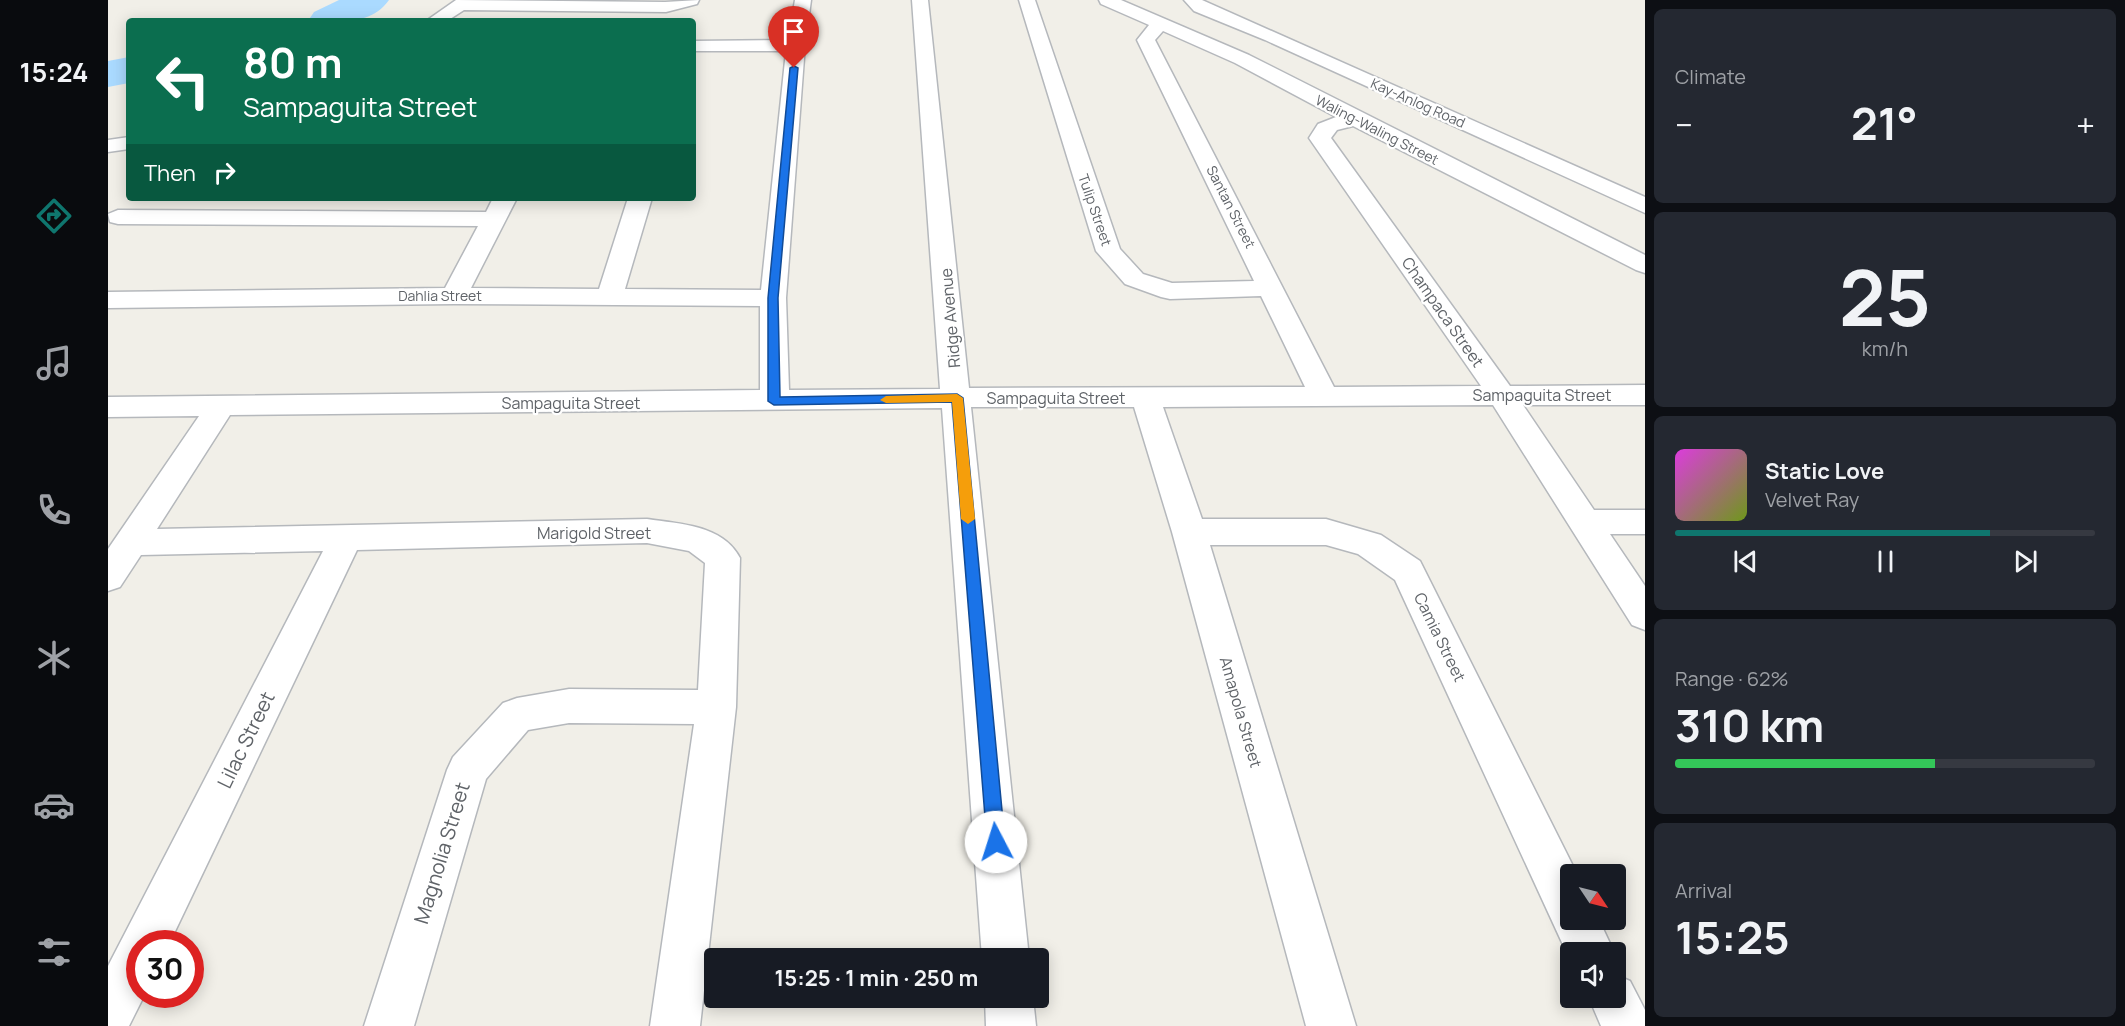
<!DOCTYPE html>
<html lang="en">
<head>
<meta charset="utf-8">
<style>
  body { margin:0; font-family:Manrope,sans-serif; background:#242831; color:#f1f3f6; height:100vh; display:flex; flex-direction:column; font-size:22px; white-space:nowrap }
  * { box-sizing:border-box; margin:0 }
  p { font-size:20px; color:#9ea1a6 }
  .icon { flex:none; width:33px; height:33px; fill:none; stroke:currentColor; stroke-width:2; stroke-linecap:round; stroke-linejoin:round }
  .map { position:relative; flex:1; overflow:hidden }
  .side { display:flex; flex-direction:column; gap:9px; padding:9px; background:#0d0f14; width:480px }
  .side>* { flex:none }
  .hud { position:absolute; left:18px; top:18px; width:570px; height:183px; border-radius:6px; box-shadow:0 3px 15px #0003; background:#0b6e4f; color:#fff; overflow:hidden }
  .needle { width:39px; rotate:125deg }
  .controls { position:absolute; left:1452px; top:864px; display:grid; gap:12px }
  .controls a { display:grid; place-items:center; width:66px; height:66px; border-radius:6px; background:#171b24; box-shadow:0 3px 15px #0003; font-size:30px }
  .speed { position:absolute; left:18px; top:930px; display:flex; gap:12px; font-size:30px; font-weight:700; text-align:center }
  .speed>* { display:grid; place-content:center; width:78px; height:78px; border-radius:50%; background:#171b24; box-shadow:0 3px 15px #0003; line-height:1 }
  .speed .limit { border:9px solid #d22; background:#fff; color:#111 }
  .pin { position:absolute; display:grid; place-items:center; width:51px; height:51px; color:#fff; margin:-62px -26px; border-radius:50% 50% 50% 0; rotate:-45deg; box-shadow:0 0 6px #0007 }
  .pin .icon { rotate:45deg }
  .me { position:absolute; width:66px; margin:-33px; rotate:355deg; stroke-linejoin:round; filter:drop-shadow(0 0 4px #0008) }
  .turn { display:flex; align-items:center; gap:21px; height:126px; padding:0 18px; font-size:27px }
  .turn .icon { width:78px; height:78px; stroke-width:2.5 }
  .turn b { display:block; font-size:42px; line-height:51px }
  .then { display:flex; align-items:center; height:57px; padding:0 18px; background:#0003; gap:12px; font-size:22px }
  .big { font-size:45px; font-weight:700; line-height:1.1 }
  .side .widget { flex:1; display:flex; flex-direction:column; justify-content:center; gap:9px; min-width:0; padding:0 21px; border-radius:9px; background:#242831 }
  .side .dial { align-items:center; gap:0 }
  .dial b { font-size:78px; line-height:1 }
  .song { display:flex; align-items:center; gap:18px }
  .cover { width:72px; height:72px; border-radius:9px; background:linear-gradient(135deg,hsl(300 70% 55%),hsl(80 70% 35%)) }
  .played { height:6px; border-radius:3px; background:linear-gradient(90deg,#0f766e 75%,#363941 75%) }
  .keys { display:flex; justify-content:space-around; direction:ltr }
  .heat { display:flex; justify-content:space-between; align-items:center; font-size:33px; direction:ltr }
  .charge { height:9px; border-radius:4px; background:linear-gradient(90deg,#34c759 62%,#363941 0) }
  .trip { position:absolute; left:596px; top:948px; width:345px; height:60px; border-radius:6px; background:#171b24; box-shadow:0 3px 15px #0003; font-weight:700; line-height:60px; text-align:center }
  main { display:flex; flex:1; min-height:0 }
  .dock { display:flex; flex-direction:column; width:108px; justify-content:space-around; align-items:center; background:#090b0e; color:#9ea1a6 }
  .dock .icon { width:42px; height:42px }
  .dock .current { color:#0f766e }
  .dock b { font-size:27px; color:#f1f3f6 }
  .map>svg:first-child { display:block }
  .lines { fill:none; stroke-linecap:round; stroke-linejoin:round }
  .river { fill:#aadaff; fill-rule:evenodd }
  .minor-casing { stroke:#b5b8bc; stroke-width:3 }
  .minor { fill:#fff; fill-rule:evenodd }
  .route { fill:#1a73e8; stroke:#114b97; stroke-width:1.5 }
  .slow { fill:#f59e0b }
  .labels { text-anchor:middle; stroke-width:4.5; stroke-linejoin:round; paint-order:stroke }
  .far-street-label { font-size:14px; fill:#5f6368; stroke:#fff }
  .street-label { font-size:16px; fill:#5f6368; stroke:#fff }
  .near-street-label { font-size:20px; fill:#5f6368; stroke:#fff }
</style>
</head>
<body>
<main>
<nav class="dock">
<b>15:24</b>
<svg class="icon current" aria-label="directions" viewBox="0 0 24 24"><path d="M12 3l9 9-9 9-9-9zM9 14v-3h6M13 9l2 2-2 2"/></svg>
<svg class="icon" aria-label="music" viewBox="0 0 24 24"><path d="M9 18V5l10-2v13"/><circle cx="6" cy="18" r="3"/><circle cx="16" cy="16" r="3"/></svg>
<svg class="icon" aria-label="phone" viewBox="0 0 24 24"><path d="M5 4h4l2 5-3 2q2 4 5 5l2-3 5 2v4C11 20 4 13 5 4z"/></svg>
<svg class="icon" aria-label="climate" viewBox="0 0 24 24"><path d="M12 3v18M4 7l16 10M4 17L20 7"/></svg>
<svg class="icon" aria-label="car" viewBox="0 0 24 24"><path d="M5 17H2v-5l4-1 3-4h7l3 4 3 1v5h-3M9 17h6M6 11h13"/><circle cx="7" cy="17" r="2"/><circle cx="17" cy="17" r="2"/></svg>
<svg class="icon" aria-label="filters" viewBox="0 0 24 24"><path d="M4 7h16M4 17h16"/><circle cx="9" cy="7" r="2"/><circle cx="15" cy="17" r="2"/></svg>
</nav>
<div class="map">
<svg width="1537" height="1026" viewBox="0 0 1537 1026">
  <rect width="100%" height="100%" fill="#f1efe8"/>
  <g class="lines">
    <path class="river" d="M231,0H281C262,27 228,21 200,21L206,12Z
      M21,57V83L0,87V61Z"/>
    <g class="minor-casing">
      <path id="minor" d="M348,0L557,2L591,0L589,4L558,12L356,10L339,21H318Z
        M687,0H703L697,45L678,298L681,390L832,389L804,0H820L861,388L1197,387L1153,296L1062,299L1053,297L1017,284L988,251L911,0H927L1012,249L1035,274L1064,283L1146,281L1029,40L1041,25L993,4L991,0H1013L1141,55L1537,255V273L1528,270L1245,126L1229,130L1223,138L1402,386L1537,385V405H1415L1486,510H1537V534H1502L1537,586V630L1524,625L1385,405L1055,407L1094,519H1218L1273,535L1312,561L1469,874H1462V920H1491L1506,952H1462V960L1287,580L1250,554L1218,545H1102L1248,1026H1198L1064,532L1026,407H863L921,958H874L834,408L122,415L49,529L539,519C572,524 615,525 632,558L628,707L592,1026H542L586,724L461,723L420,730L378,779L306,1026H256L339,770L345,757L395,703L409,698L461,689L590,690L597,563L581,551L539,543L249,550L61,944H32V994H37L21,1026H0V966L215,551L33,555L12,587L0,591V549L91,416L0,417V397L652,390V306L346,304L0,308V292L337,288L370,226L10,224L2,222L0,214L10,210L378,212L385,198H409L363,288L491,289L520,198H544L517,289L653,290L678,51H585V41L680,40ZM1055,31L1127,63L1228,117L1210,124L1201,138L1373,386L1226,387L1047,40Z
        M1076,0H1094L1537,197V213L1157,40L1086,11Z
        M21,137V149L0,152V140Z
        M1508,975L1522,981L1537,1010V1026H1493L1481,998H1508Z
        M877,998H925L928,1026H878Z"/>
    </g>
    <use href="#minor" class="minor"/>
  </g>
  <path class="route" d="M686,66L690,68L670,298L672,397L849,394L855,398L897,842L894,848L888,850L881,848L879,842L844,402L666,405L660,401V298L682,68Z"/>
  <path class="slow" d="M849,394L855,398L867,519L860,524L853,519L844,402L778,403L772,400L778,396Z"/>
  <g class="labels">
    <g class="far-street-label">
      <text transform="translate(1310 103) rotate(24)" y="5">Kay-Anlog Road</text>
      <text transform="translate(1269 130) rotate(27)" y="5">Waling-Waling Street</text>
      <text transform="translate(1123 207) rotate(63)" y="5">Santan Street</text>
      <text transform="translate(987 210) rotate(71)" y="5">Tulip Street</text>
      <text x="332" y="301">Dahlia Street</text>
    </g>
    <g class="street-label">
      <text transform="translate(1335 312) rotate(55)" y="6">Champaca Street</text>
      <text transform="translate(842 318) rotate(-95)" y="6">Ridge Avenue</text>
      <text x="1434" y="401">Sampaguita Street</text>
      <text x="948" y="404">Sampaguita Street</text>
      <text x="463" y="409">Sampaguita Street</text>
      <text x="486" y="539">Marigold Street</text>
      <text transform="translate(1332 637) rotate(64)" y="6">Camia Street</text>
      <text transform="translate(1133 712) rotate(74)" y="6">Amapola Street</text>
    </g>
    <g class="near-street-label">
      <text transform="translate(138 740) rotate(-64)" y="7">Lilac Street</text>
      <text transform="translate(334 853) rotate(-73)" y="7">Magnolia Street</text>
    </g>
  </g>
</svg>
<div class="controls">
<a><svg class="needle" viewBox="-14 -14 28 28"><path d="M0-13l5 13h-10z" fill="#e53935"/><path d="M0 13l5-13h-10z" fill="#9ea1a6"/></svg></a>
<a><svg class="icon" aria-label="sound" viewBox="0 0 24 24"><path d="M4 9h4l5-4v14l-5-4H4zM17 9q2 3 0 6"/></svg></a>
</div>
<div class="speed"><div class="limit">30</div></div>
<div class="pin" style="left:686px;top:68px;background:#d93025"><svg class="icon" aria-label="arrive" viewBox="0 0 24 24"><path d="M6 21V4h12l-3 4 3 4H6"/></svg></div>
<svg class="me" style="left:888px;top:842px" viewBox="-20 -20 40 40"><circle r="19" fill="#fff"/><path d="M0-13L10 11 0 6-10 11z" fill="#1a73e8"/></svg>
<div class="trip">15:25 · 1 min · 250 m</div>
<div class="hud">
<div class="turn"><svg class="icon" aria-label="left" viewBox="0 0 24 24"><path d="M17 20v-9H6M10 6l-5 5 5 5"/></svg><div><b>80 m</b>Sampaguita Street</div></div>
<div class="then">Then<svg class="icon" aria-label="right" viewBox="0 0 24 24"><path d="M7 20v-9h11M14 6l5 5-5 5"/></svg></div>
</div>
</div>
<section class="side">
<div class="widget"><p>Climate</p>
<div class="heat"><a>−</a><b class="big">21°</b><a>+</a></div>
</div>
<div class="widget dial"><b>25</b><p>km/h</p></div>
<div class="widget">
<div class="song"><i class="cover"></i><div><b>Static Love</b><p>Velvet Ray</p></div></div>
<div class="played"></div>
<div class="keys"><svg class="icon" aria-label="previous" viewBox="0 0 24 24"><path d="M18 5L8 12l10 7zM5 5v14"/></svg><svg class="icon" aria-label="pause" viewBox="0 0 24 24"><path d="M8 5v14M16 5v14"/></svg><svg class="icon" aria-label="next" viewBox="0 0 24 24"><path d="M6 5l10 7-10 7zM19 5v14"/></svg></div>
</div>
<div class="widget"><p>Range · 62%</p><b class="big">310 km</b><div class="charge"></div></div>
<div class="widget"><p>Arrival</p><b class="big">15:25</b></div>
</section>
</main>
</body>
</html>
